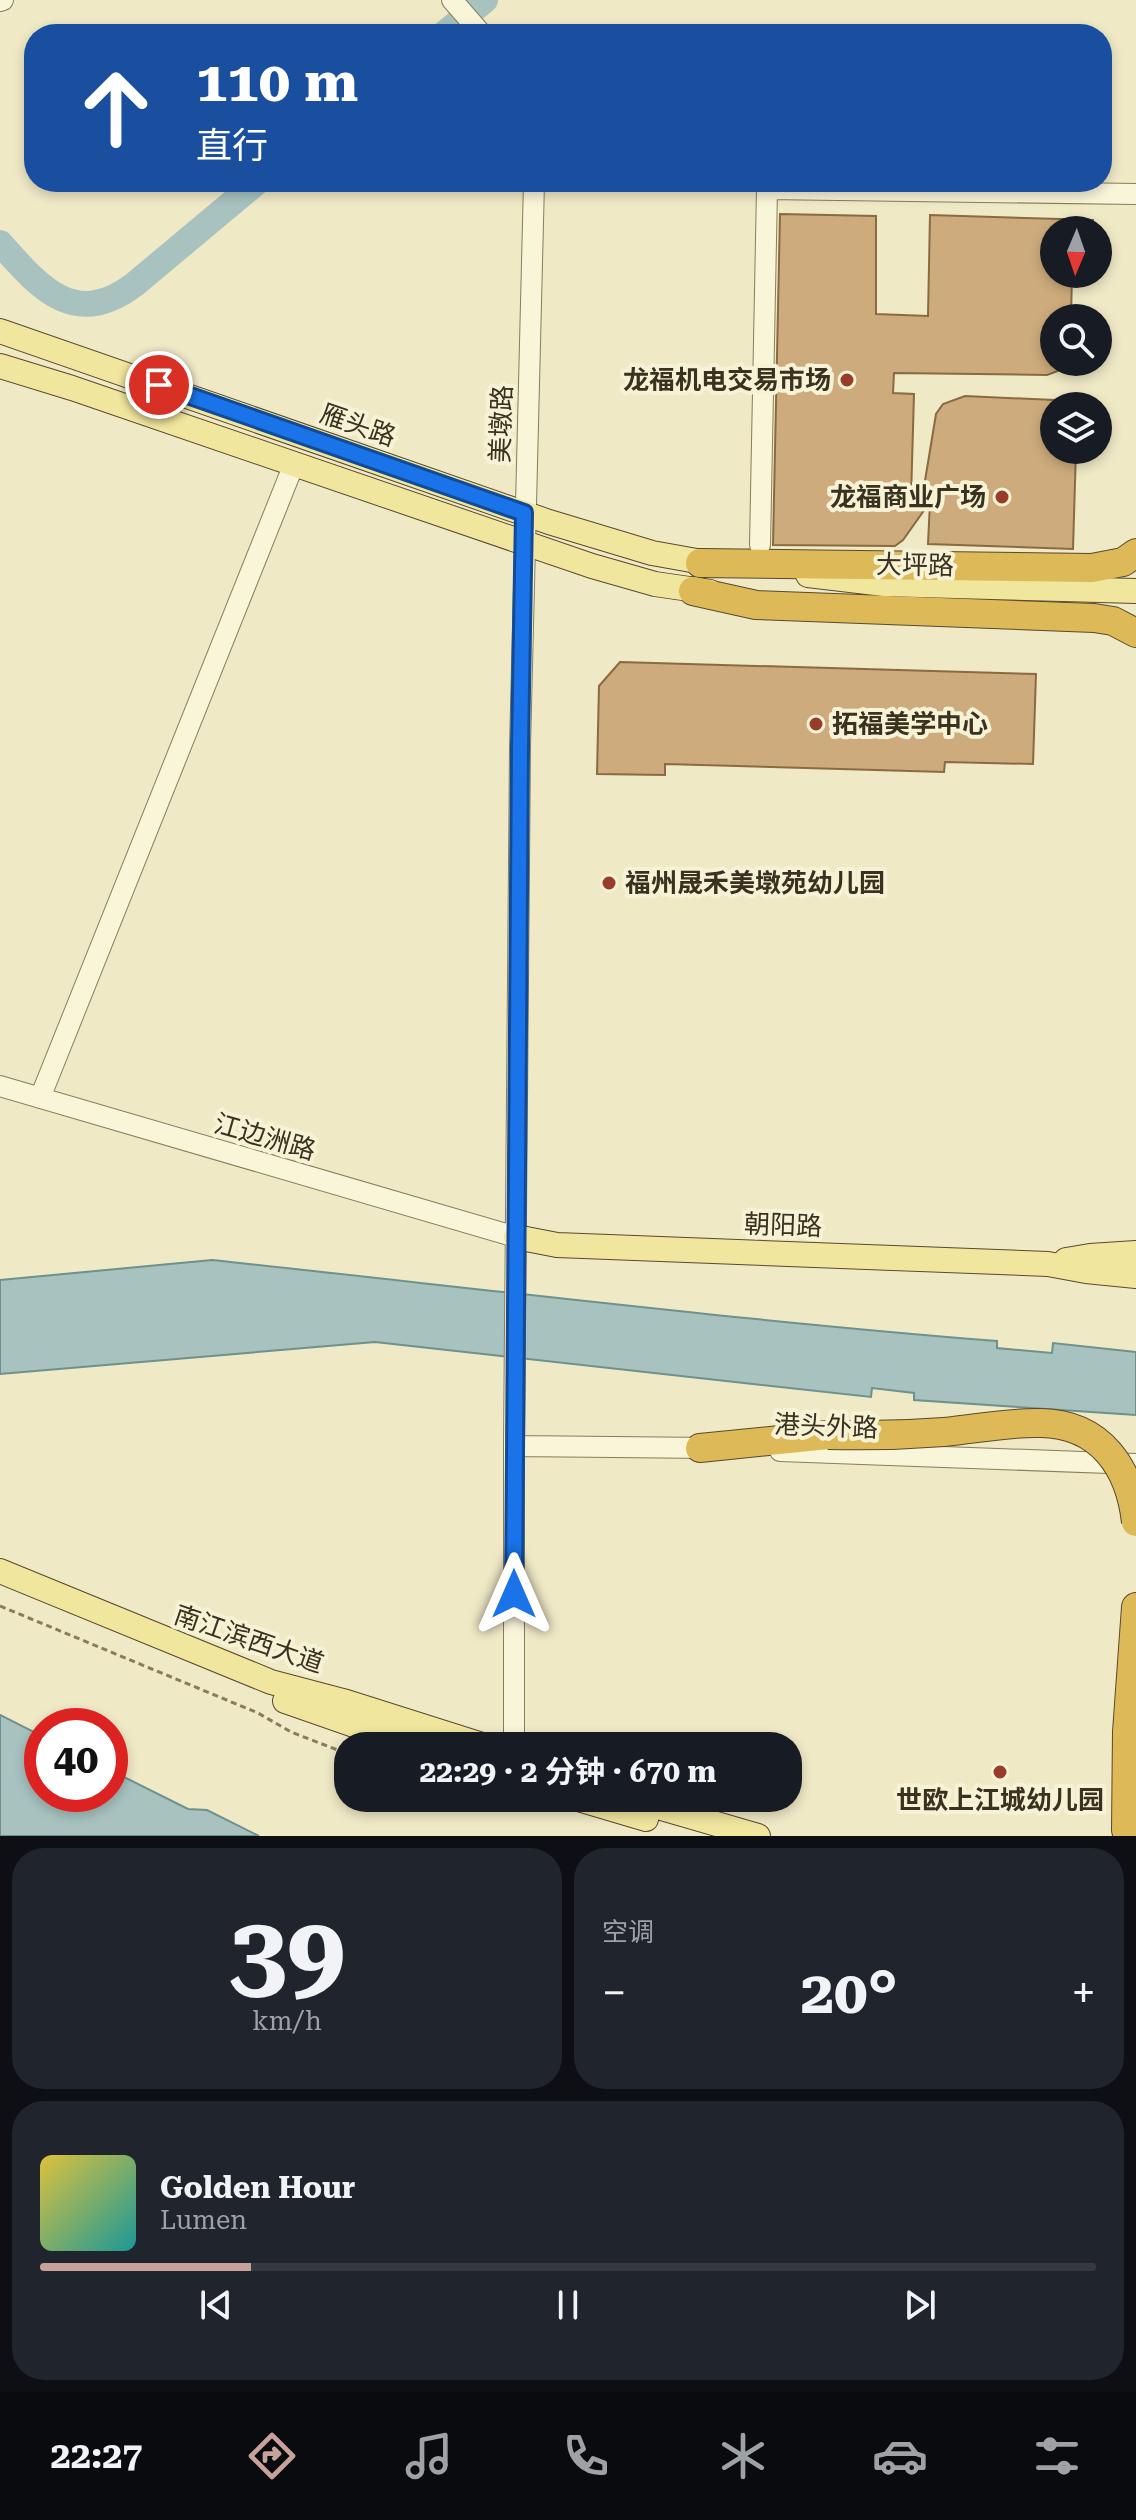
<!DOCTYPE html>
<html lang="zh">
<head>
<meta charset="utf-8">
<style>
  body { margin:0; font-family:"Roboto Serif","Noto Sans SC",serif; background:#20242c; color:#f1f3f6; height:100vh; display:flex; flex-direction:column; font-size:30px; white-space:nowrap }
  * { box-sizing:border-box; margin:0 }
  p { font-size:26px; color:#9ea1a6 }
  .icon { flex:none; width:44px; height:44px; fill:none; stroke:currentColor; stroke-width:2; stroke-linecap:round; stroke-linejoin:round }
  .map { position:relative; height:1836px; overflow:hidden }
  .drawer { display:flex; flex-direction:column; gap:12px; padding:12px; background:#0d0f14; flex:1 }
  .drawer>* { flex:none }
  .top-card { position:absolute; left:24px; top:24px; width:1088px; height:168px; border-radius:32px; box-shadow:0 4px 12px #0003; background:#1a4fa0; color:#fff; overflow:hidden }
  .needle { width:52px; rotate:182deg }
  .tools { position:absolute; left:1040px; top:216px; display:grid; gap:16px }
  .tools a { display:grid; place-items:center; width:72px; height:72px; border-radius:50%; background:#171b24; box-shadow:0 4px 12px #0003; font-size:40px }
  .speed { position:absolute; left:24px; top:1708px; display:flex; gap:16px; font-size:40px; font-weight:700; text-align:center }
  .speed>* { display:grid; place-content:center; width:104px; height:104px; border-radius:50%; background:#171b24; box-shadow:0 4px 12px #0003; line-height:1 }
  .speed .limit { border:12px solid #d22; background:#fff; color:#111 }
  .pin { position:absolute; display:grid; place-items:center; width:68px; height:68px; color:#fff; margin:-34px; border:4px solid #fff; border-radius:50%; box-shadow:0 2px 8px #0007 }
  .me { position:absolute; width:88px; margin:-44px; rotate:0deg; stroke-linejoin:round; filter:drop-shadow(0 0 6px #0008) }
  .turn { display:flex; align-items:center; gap:28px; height:168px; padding:0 40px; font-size:36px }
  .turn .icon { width:104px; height:104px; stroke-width:2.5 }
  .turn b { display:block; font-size:56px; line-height:68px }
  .big { font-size:60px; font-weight:700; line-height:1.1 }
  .drawer .tile { flex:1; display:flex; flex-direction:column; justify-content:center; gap:12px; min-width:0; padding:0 28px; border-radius:32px; background:#20242c }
  .drawer .dial { align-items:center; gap:0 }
  .dial b { font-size:104px; line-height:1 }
  .song { display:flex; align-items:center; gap:24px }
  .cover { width:96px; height:96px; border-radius:12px; background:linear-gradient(135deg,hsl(50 70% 55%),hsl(180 70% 35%)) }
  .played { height:8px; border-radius:4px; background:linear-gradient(90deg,#c9a19b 20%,#363941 20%) }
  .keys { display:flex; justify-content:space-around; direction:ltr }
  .heat { display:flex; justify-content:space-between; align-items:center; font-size:44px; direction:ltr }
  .drawer .tiles { flex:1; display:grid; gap:12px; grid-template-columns:1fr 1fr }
  .tile:last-child { grid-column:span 2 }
  .trip { position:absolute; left:334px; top:1732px; width:468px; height:80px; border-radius:32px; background:#171b24; box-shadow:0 4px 12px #0003; font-weight:700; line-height:80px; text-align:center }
  .dock { display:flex; height:128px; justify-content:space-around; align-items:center; background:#090b0e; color:#9ea1a6 }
  .dock .icon { width:56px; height:56px }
  .dock .current { color:#c9a19b }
  .dock b { font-size:36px; color:#f1f3f6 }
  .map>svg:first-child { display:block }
  .water { fill:#a7c2bf; stroke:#6e918e; stroke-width:2 }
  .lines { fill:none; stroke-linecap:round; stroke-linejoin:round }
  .river { stroke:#a7c2bf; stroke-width:26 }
  .building { fill:#cdab7c; stroke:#896a41; stroke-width:2 }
  .minor-casing { stroke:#8a7c5b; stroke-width:22 }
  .major-casing { stroke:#58492f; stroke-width:26 }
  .highway-casing { stroke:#58492f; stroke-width:30 }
  .path { stroke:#8a7c5b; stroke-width:3; stroke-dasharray:6 4; stroke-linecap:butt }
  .minor { stroke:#f9f5d9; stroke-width:20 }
  .major { stroke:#f1e69e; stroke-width:24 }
  .highway { stroke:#ddb957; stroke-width:28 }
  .highway-bridge-casing { stroke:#58492f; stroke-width:30; stroke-linecap:butt }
  .highway-bridge { stroke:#ddb957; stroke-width:28 }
  .route-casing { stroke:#114b97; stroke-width:20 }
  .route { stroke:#1a73e8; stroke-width:14 }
  .poi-dot { fill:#993d2b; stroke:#f6f2d5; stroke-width:3 }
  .labels { text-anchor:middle; stroke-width:8; stroke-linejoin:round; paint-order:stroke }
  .poi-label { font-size:26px; font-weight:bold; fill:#3a311f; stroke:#f6f2d5; text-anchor:end }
  .street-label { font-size:26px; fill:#3a311f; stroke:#f6f2d5 }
</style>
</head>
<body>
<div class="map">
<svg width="1136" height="1836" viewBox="0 0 1136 1836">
  <rect width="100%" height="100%" fill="#efe9c6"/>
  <path class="water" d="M212,1260C474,1288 734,1320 997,1341V1348L1052,1353L1053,1343L1136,1352V1415L914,1400V1393L872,1388L871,1397L375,1342L0,1374V1280Z
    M0,1715L42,1736V1794H110V1770L188,1809L207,1810L259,1836H0Z"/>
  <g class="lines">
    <path class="river" d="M444,34L485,0
      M0,243C40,288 75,330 135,284L257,182"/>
  </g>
  <path class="building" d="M780,214L876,216V314L928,316L930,215L1093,220V230H1054V274H1072L1071,318H1054V362H1082L1047,375L894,373L893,393L914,394L911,498L922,499L936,414L943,404L965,396L1054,400V450H1076L1073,549L928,544L930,502L903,540L895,546L773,545Z
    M620,662L1036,674L1033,764L945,762L944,772L665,764V775L597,774L599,686Z"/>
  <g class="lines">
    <g class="minor-casing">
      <path id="minor" d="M452,0L480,32
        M0,1L3,0
        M760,545L767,189L1136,194
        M0,1086L516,1237
        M40,1098L294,464
        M514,1446L712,1448
        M780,1451L1136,1464
        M514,1746V1446L520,747L534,182"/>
    </g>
    <g class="major-casing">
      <path id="major" d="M0,331L549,522L652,553L719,565
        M0,366L72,388L592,566L655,584L710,592
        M808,575L884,584L1136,591
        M516,1237L557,1245L1048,1264L1086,1271L1136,1276
        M1066,1260L1090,1256L1136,1253
        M0,1571L271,1682L343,1701L485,1746
        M285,1701L414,1746
        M575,1798L646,1819
        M627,1798L758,1836"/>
    </g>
    <g class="highway-casing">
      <path id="highway" d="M700,563L1092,568L1123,562L1136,553
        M693,591L756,605L1094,618L1113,621L1136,633
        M700,1448L828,1435
        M1126,1830L1127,1732L1136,1607"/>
    </g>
    <path class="path" d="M0,1606L258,1713L291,1732L348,1754
      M514,1798L560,1811"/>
    <use href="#minor" class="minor"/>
    <use href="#major" class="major"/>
    <use href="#highway" class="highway"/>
    <g class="highway-bridge-casing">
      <path id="highway-bridge" d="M828,1435C867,1436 905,1435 944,1432C976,1429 1009,1422 1041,1423C1101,1424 1130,1468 1136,1522"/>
    </g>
    <use href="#highway-bridge" class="highway-bridge"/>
  </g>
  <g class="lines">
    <g class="route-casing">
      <path id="route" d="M159,385L524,513L520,747L514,1594"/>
    </g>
    <use href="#route" class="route"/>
  </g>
  <g class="poi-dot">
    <circle cx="847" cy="380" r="8"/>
    <circle cx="1002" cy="497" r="8"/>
    <circle cx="816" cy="724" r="8"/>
    <circle cx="609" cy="883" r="8"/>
    <circle cx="1000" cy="1772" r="8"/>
  </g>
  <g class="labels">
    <g class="poi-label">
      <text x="831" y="389">龙福机电交易市场</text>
      <text x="986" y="506">龙福商业广场</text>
      <text x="832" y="733" text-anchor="start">拓福美学中心</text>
      <text x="625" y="892" text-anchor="start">福州晟禾美墩苑幼儿园</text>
      <text x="1000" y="1809" text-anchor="middle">世欧上江城幼儿园</text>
    </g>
    <g class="street-label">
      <text transform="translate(501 424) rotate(-88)" y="9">美墩路</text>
      <text transform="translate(358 425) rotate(19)" y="9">雁头路</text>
      <text transform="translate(915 565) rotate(1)" y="9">大坪路</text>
      <text transform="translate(265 1137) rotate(16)" y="9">江边洲路</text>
      <text transform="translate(783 1225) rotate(2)" y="9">朝阳路</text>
      <text transform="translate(826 1426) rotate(2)" y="9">港头外路</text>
      <text transform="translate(249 1639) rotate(19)" y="9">南江滨西大道</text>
    </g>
  </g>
</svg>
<div class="tools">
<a><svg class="needle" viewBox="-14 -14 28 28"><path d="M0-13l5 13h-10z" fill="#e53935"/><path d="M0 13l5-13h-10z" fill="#9ea1a6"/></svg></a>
<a><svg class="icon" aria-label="search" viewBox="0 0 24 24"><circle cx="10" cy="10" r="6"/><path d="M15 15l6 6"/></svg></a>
<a><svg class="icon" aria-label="layers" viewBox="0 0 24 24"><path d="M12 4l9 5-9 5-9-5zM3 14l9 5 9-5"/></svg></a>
</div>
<div class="speed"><div class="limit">40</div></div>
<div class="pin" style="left:159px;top:385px;background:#d93025"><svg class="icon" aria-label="arrive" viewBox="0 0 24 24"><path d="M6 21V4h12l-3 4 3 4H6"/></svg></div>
<svg class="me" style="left:514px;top:1594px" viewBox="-20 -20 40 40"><path d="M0-17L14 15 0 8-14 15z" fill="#1a73e8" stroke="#fff" stroke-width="4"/></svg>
<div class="trip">22:29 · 2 分钟 · 670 m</div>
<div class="top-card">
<div class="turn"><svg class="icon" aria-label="ahead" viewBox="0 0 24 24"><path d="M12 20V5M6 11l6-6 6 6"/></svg><div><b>110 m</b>直行</div></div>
</div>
</div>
<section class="drawer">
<div class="tiles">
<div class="tile dial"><b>39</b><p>km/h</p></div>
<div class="tile"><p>空调</p>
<div class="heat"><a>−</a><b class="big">20°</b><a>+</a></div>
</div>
<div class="tile">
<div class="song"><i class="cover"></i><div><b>Golden Hour</b><p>Lumen</p></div></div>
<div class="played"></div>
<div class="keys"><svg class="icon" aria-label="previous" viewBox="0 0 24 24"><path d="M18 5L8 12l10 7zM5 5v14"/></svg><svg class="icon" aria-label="pause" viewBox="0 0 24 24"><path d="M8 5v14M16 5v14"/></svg><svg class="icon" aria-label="next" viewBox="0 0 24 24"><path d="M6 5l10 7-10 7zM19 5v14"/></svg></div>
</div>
</div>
</section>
<nav class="dock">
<b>22:27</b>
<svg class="icon current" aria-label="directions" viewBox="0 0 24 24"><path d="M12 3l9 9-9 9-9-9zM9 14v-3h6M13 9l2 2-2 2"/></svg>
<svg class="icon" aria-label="music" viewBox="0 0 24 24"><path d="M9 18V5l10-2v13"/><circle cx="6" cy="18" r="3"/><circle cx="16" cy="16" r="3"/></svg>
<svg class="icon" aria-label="phone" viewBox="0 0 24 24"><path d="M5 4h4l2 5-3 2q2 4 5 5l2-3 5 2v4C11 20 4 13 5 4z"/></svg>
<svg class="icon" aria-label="climate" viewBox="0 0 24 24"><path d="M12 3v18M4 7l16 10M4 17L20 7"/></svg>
<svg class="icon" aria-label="car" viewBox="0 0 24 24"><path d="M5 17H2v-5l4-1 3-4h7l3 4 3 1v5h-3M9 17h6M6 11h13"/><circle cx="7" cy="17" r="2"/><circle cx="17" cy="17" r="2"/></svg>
<svg class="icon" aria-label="filters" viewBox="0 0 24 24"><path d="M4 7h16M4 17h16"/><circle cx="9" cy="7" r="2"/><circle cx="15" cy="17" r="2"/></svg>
</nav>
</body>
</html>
